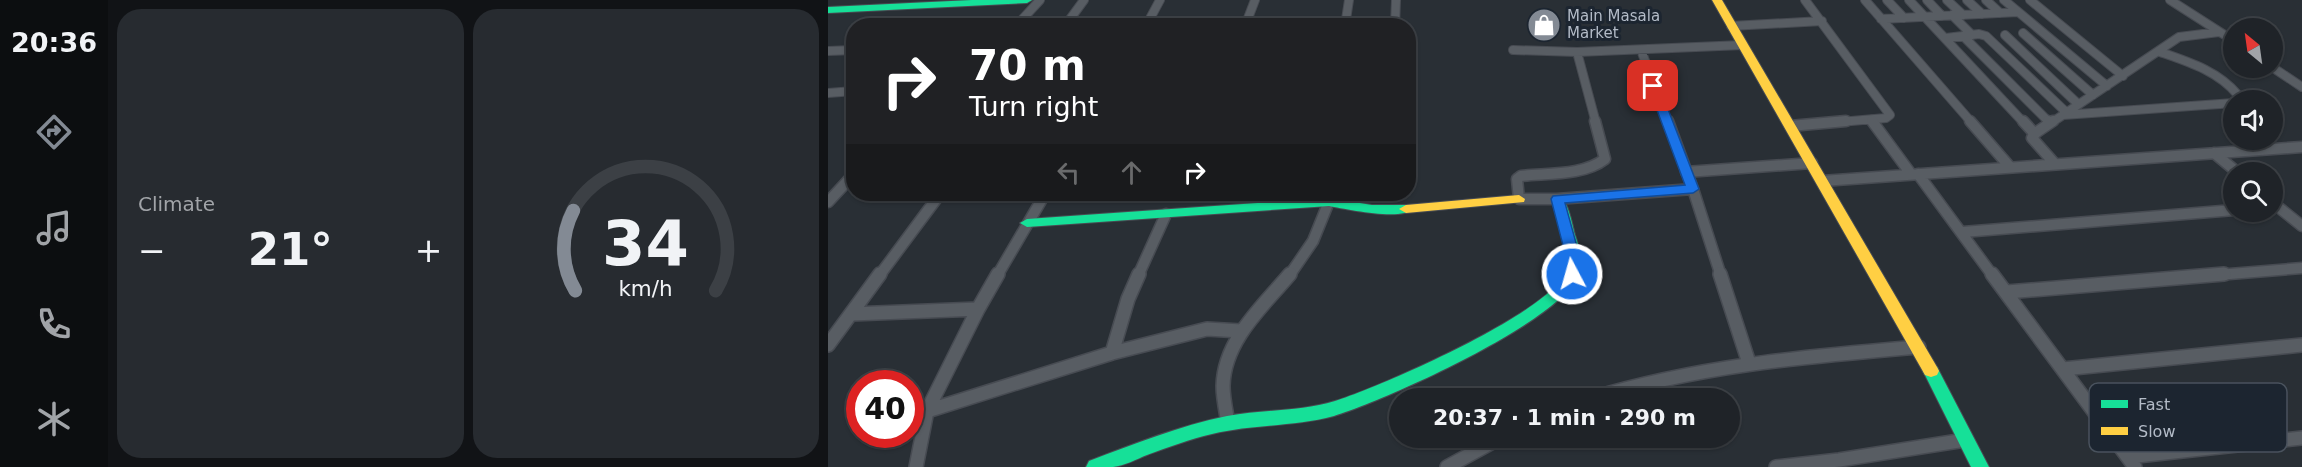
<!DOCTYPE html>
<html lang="en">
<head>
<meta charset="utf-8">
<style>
  body { margin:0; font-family:"DejaVu Sans",sans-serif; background:#272b30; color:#f1f3f6; height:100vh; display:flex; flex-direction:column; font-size:22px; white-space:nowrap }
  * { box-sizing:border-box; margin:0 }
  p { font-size:20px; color:#a1a4a8 }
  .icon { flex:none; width:33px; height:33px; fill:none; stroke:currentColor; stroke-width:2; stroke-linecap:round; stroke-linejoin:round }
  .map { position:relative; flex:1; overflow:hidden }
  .sheet { display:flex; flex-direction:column; gap:9px; padding:9px; background:#111316; width:720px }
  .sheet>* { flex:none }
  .top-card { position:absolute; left:18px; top:18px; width:570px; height:183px; border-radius:24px; box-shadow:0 2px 4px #0004,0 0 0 2px #3c4045; background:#202124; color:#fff; overflow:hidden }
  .needle { width:39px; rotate:331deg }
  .buttons { position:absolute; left:1395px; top:18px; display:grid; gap:12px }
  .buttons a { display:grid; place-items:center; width:60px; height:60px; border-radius:50%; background:#1f2328; box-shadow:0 2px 4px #0004,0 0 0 2px #3c4045; font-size:30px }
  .speed { position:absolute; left:18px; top:370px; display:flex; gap:12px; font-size:30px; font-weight:700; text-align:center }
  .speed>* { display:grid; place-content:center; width:78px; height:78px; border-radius:50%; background:#1f2328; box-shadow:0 2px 4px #0004,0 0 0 2px #3c4045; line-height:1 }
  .speed .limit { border:9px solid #d22; background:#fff; color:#111 }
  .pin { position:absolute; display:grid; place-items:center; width:51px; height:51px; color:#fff; margin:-26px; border-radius:12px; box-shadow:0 3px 9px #0006 }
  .me { position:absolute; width:66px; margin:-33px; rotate:354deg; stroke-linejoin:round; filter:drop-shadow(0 0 4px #0008) }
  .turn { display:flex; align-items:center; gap:21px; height:126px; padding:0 24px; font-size:27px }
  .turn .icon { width:78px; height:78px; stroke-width:2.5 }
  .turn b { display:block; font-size:42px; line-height:51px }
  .lanes { display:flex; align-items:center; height:57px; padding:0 24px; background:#0003; justify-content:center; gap:30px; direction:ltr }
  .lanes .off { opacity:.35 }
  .big { font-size:45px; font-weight:700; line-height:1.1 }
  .sheet .tile { flex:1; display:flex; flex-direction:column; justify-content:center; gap:9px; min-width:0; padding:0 21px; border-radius:24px; background:#272b30 }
  .sheet .dial { align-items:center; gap:0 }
  .dial svg { height:156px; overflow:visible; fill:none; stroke:#3c4045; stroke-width:7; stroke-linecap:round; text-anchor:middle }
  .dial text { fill:#f1f3f6; stroke:none }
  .heat { display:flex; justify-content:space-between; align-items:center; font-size:33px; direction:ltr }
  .sheet .tiles { flex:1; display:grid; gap:9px; grid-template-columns:repeat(2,1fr) }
  .trip { position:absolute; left:561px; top:388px; width:351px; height:60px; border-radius:30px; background:#1f2328; box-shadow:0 2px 4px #0004,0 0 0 2px #3c4045; font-weight:700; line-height:60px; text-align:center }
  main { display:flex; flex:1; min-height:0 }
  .dock { display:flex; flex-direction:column; width:108px; justify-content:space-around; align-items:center; background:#0c0e10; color:#a1a4a8 }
  .dock .icon { width:42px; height:42px }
  .dock .current { color:#838a94 }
  .dock b { font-size:27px; color:#f1f3f6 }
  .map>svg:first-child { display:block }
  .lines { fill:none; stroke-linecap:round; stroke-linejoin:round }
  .street-far2-casing { stroke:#474b52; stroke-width:10 }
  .street-far1-casing { stroke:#474b52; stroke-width:13 }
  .street-casing { stroke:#474b52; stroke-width:16 }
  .fast-casing { stroke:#474b52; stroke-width:2 }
  .slow-casing { stroke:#474b52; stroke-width:2 }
  .street-far2 { stroke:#585d63; stroke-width:8 }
  .street-far1 { stroke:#585d63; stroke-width:10 }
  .street { stroke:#585d63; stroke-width:13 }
  .fast { fill:#16e098; fill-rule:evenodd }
  .slow { fill:#ffcf43; fill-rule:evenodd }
  .route { fill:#1a73e8; stroke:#114b97; stroke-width:1.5 }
  .labels { text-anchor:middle; stroke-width:6; stroke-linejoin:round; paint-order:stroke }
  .far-poi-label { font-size:15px; fill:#b3bbc7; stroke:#1c2530; text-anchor:start }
  .key { fill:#1c2530; stroke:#49525d; stroke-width:1.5 }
  .key-label { font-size:16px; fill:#b3bbc7 }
</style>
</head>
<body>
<main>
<nav class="dock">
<b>20:36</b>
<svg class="icon current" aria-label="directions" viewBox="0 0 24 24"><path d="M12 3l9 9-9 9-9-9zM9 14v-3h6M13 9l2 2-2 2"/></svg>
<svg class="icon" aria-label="music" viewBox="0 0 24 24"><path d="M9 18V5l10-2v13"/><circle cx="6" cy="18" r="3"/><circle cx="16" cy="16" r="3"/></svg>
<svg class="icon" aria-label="phone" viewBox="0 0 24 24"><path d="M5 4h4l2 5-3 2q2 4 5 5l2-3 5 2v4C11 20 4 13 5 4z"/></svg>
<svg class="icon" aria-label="climate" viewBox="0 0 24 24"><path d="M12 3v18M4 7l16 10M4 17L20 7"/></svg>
</nav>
<section class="sheet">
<div class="tiles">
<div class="tile"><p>Climate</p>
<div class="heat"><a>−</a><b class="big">21°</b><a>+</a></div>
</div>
<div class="tile dial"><svg viewBox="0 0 100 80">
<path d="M14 69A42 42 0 1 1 86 69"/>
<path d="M14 69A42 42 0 0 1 13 28" stroke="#838a94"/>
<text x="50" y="56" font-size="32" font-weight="700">34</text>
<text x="50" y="72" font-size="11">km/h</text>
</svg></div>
</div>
</section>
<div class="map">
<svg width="1474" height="467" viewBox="0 0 1474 467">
  <rect width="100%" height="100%" fill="#292f35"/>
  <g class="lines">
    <g class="street-far2-casing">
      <path id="street-far2" d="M977,0L1062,115L1058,118L1000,123
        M1037,0L1144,123
        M1059,0L1076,18
        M1081,0L1196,123
        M1099,0L1114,16
        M1119,0L1135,15
        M1139,0L1154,14
        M1158,0L1172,13
        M1176,0L1279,86
        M1202,0L1295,76
        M1342,0L1406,41
        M1124,15L1144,35
        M1053,19L1190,12
        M188,26L212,0
        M237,26L256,0
        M318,26L332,0
        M417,26L427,0
        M517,26L521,0
        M567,26L568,0
        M903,26L994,21
        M1195,33L1265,95
        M1177,35L1250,104
        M1135,36L1222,123
        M1118,38L1151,34L1158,36L1238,112
        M685,50L749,52L915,45
        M813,50L840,123
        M0,51L26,50
        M749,52L768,123
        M1332,52C1361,62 1390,71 1410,95L1409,100
        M1444,67L1474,87
        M0,93L26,91
        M1235,115L1406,103
        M1043,120L1045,123
        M1223,123L1351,37L1391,32"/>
    </g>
    <g class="street-far1-casing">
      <path id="street-far1" d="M767,121L777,159C755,176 719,173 693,176L689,179L691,199H729L865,189
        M840,121L865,189L893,276
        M1044,121L1083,174
        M1142,121L1182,167
        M1195,121L1207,134
        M1220,121L1222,123
        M1225,121L1206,134L1204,138L1227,164
        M962,126L1018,121
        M1386,153L1409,172
        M858,172L984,163
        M1090,174L1165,276
        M994,181L1474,147
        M0,202L26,174
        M1444,202L1474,226
        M1135,232L1406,210
        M51,276L112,194
        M169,276L217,194
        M310,276L338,214
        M461,276L485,241L504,194
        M1377,276L1474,268"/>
    </g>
    <g class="street-casing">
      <path id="street" d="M892,274L921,363
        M1164,274L1307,467
        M1179,292L1396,274
        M24,314L150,309
        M0,345L52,274
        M284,353L300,299L311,274
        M1235,369L1474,345
        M761,399C874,365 975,357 1091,347
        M99,411L284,353L379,329L413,331
        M400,423C398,411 395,398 395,386C396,340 435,306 462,274
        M1300,457L1474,438
        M88,467L99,411L150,309L170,274
        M619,467L672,438
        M948,467L1011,460L1137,440"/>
    </g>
    <g class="fast-casing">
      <path id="fast" d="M144,0H204L199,3L0,13V7Z
        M729,195C740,198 744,224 747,235C751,246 756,263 751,275C730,323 558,400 506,416C466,427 424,424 384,434C362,439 341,447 319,455C309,459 296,466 285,467C276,467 267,467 258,467L261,461C306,444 351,426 399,416C435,409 472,412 507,401C550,388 727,311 738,270C743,248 729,219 723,199Z
        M501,198L544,205H578L585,209C573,221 518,209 501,206L199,227L192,223L199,219Z
        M1103,365L1109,367L1161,467H1143L1095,371L1097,367Z"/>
    </g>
    <g class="slow-casing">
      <path id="slow" d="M884,0H894L1109,367L1111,371L1109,375L1103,377L1097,375Z
        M691,195L697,199L696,202L578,213L571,209L578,205Z"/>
    </g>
    <use href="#street-far2" class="street-far2"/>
    <use href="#street-far1" class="street-far1"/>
    <use href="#street" class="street"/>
    <use href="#fast" class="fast"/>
    <use href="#slow" class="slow"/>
  </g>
  <path class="route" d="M825,83L831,86L871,189L865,193L737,203L753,261L750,278H739L737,274L739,261L723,199L725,196L857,185L820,86Z"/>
  <defs>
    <g id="shop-disc" transform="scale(1.725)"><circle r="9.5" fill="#838a94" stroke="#1c2530"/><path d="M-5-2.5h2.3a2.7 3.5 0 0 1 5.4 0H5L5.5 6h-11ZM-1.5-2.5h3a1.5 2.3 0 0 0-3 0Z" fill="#fff"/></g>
  </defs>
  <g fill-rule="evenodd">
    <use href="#shop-disc" x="716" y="25"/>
  </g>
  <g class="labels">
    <g class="far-poi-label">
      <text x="739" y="21">Main Masala<tspan x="739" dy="17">Market</tspan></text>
    </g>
  </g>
  <rect x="1261" y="383" width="198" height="69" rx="9" class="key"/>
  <rect x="1273" y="400" width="27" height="8" fill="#16e098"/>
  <rect x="1273" y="427" width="27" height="8" fill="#ffcf43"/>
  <g class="key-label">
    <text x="1310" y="410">Fast</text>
    <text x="1310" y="437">Slow</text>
  </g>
</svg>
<div class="buttons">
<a><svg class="needle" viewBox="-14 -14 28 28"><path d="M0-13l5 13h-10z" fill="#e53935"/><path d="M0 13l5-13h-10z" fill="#a1a4a8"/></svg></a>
<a><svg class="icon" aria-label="sound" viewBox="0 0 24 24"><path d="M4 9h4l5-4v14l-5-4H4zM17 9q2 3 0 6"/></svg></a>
<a><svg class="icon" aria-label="search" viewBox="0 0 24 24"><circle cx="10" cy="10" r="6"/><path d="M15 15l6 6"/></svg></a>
</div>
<div class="speed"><div class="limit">40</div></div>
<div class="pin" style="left:825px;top:86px;background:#d93025"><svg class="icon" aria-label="arrive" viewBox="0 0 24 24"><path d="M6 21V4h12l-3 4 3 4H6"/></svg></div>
<svg class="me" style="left:744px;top:274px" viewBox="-20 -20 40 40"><circle r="17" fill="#1a73e8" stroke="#fff" stroke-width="3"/><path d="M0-11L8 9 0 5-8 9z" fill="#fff"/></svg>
<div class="trip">20:37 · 1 min · 290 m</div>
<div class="top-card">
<div class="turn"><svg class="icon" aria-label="right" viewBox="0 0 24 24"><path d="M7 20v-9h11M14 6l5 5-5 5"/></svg><div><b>70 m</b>Turn right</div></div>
<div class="lanes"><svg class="icon off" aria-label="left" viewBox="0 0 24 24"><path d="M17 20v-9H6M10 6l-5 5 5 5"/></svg><svg class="icon off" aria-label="ahead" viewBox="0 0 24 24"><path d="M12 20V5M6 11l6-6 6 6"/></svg><svg class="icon" aria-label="right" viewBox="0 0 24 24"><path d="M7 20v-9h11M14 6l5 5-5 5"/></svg></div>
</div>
</div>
</main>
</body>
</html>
